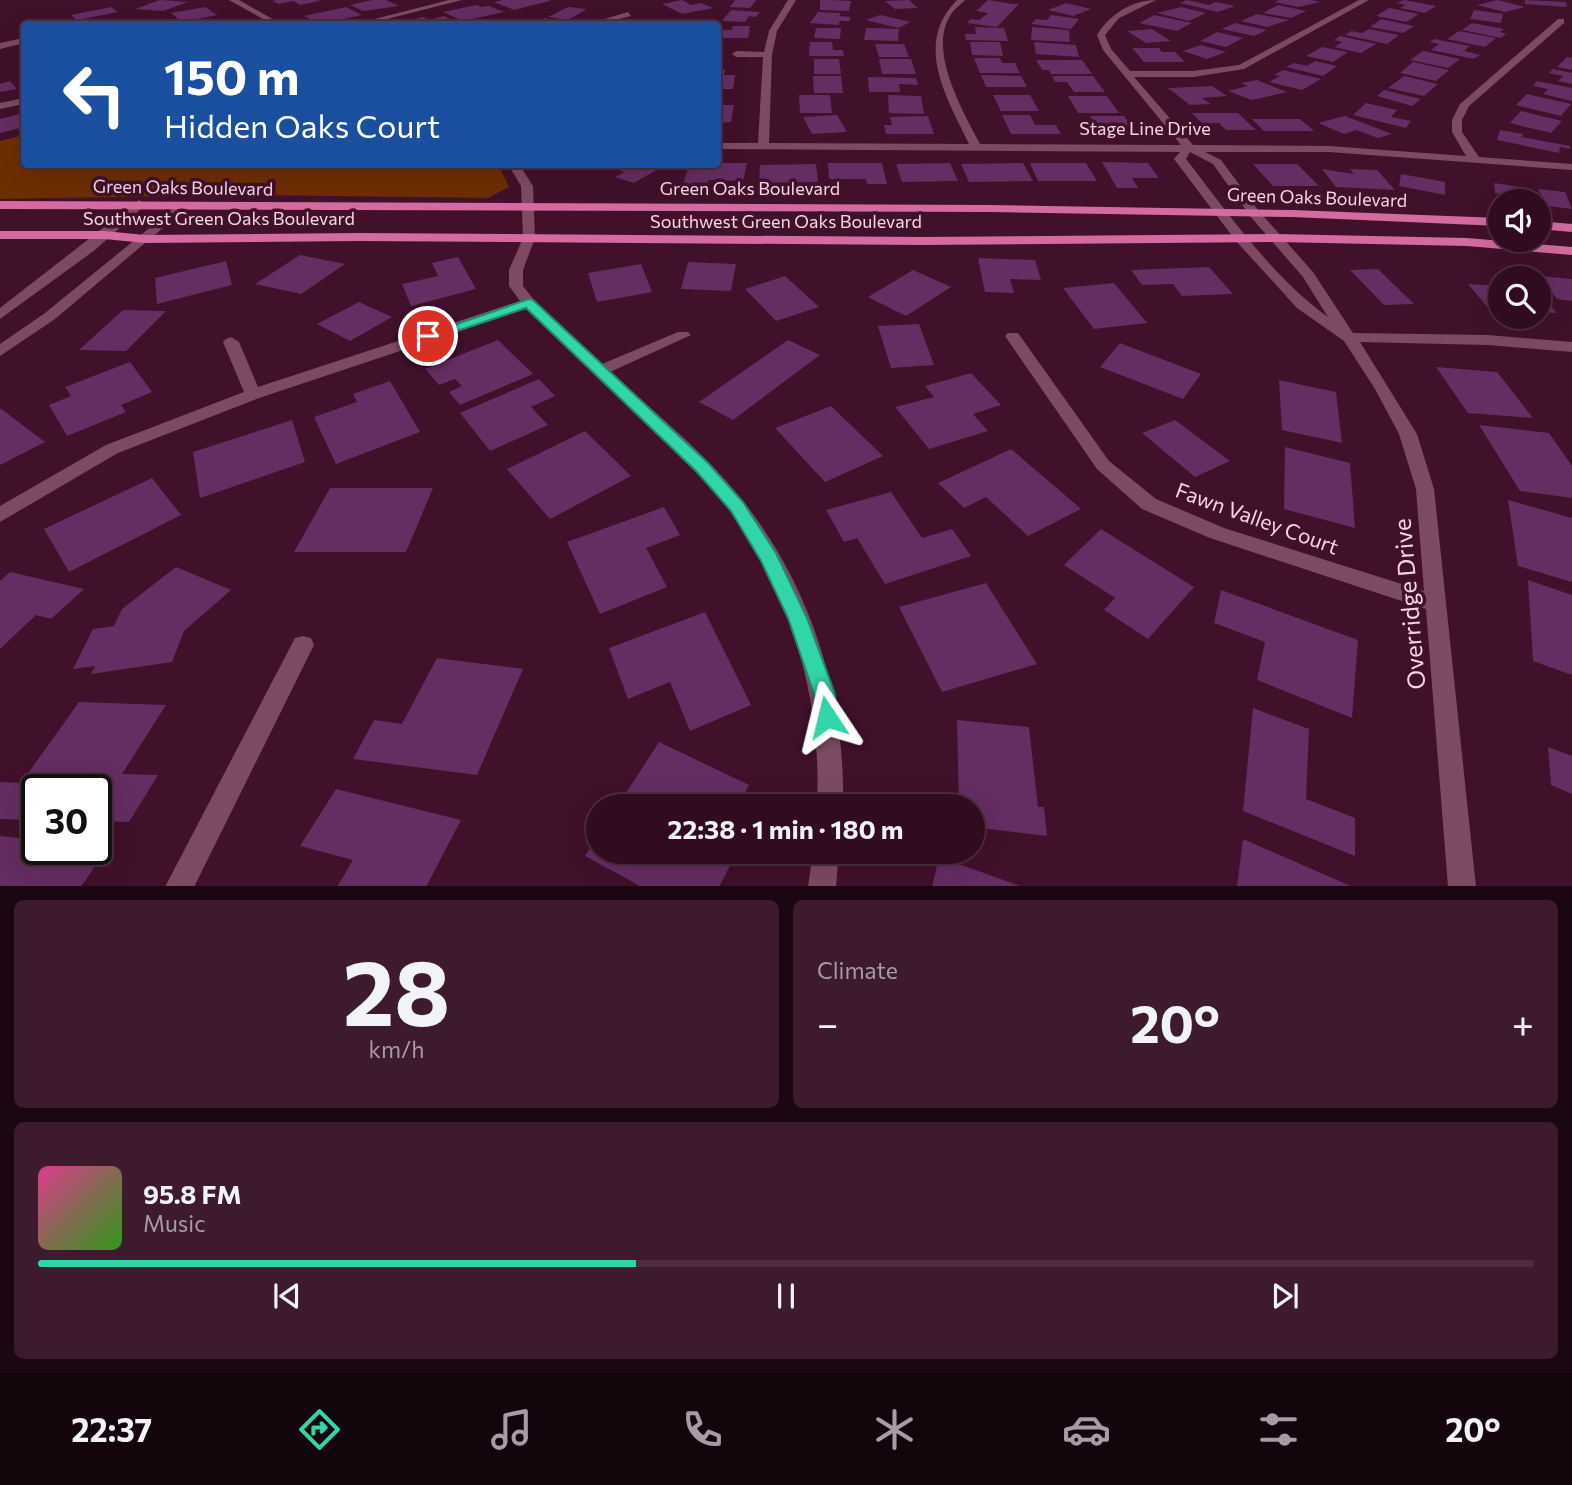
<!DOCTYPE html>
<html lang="en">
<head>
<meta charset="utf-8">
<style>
  body { margin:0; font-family:Commissioner,sans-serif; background:#3d1a2d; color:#f1f3f6; height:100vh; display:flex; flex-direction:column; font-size:26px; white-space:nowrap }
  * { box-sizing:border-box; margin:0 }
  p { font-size:23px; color:#a89ba5 }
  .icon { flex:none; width:38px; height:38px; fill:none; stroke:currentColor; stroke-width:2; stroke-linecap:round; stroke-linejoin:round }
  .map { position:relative; height:886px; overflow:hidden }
  .side { display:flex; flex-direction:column; gap:14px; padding:14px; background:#1b0712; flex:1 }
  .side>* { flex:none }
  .hud { position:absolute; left:21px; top:21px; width:700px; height:147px; border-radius:7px; box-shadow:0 7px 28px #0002,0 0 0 2px #4c2c3e; background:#1a4fa0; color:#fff; overflow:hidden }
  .controls { position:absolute; left:1488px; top:189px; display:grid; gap:14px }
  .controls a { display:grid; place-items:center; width:63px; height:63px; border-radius:50%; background:#310c20; box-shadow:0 7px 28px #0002,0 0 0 2px #4c2c3e; font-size:35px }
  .speed { position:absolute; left:21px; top:774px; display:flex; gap:14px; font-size:35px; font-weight:700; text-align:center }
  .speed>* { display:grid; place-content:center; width:91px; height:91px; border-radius:50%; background:#310c20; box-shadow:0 7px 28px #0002,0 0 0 2px #4c2c3e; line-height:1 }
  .speed .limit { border:4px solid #111; border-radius:10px; background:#fff; color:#111 }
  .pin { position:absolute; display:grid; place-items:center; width:60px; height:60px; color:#fff; margin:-30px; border:4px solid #fff; border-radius:50%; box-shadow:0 2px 7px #0007 }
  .me { position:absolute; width:77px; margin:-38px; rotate:350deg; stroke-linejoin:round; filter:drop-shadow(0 0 5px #0008) }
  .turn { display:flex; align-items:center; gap:24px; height:147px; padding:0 28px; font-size:32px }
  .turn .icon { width:91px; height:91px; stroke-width:2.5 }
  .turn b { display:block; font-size:49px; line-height:60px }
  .big { font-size:52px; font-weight:700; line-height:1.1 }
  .side .tile { flex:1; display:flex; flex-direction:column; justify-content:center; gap:10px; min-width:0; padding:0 24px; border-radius:10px; background:#3d1a2d }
  .side .dial { align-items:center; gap:0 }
  .dial b { font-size:91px; line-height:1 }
  .song { display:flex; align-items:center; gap:21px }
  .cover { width:84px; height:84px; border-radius:10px; background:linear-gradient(135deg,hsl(330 70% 55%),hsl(110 70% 35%)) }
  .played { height:7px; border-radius:4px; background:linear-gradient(90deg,#32d4a9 40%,#4c2c3e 40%) }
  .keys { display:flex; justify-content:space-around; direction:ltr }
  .heat { display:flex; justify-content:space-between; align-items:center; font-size:38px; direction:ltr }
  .side .tiles { flex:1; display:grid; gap:14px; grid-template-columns:1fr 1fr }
  .tile:last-child { grid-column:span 2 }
  .trip { position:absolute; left:586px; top:794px; width:399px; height:70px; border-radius:35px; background:#310c20; box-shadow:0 7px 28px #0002,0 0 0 2px #4c2c3e; font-weight:700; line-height:70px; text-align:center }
  .menu { display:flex; height:112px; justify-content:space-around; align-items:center; background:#14050d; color:#a89ba5 }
  .menu .icon { width:49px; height:49px }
  .menu .on { color:#32d4a9 }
  .menu b { font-size:32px; color:#f1f3f6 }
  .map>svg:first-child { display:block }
  .green { fill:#6d2e00 }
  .building { fill:#652d62 }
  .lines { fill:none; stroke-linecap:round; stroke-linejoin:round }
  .minor { fill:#7d4a63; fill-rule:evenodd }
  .major { fill:#d36ba0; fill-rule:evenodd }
  .route { fill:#32d4a9; stroke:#208a6e; stroke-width:2 }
  .labels { text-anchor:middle; stroke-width:7; stroke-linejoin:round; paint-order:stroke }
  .far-street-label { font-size:18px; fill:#f6d5e4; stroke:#41102b }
  .street-label { font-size:21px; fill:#f6d5e4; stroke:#41102b }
  .near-street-label { font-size:24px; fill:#f6d5e4; stroke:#41102b }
</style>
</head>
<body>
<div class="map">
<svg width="1572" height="887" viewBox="0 0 1572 887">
  <rect width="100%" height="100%" fill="#41102b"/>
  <path class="green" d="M24,135V164H498L509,187L488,198L247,195L0,199V141Z"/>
  <path class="building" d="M160,0L188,2L163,11L135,9Z
    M277,0H319V1L300,5L293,1L279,4L272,1Z
    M372,0H386L399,6L363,11L350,5Z
    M502,0H550V1L514,10L494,2Z
    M682,0L691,5L701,3L713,8L682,14L662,4Z
    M735,0H756L750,8L730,7Z
    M820,0H832L851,1L849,11L820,10Z
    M909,0L918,8L895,9L885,1Z
    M988,0L1013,4H1019L997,27L967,23L971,19L979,20L988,13L976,11Z
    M1187,0L1209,5L1215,2L1235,6L1218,12L1180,3Z
    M1279,0H1311L1321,2L1298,7L1274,2Z
    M1404,0L1436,6L1425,13L1400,8L1406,5L1396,3Z
    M1498,0L1525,7L1505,12L1477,5Z
    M1525,0L1566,2L1567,7L1525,4Z
    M1066,3L1091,9L1073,16L1048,10Z
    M476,5L481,7L489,6L504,12L463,21L443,12Z
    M1278,5L1306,11L1291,18L1263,13Z
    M111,7L118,12L77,20L71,15Z
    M206,7L217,15L182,22L171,13Z
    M346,7L362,15L320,24L304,16Z
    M568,7L587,9L568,20L548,17Z
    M1181,7L1206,13L1189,21L1157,13Z
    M1389,8L1419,14L1406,22L1376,16Z
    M731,10L760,12L756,17L749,16L745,22L722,21Z
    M1474,10L1503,14L1501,23L1470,19Z
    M818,12L841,13L839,16L851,17L849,21H840L838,25L810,23Z
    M1257,14L1289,20L1267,27L1241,21Z
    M880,15L911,22L898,28L866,20Z
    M1051,15L1079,19L1071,29L1031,24L1036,19L1047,20Z
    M1154,15L1192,23L1177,31L1139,23Z
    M444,16L452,20L447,21L454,24H395L423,17L429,20Z
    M545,18L563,23L526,24Z
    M1381,19L1414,26L1403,33L1370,27Z
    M1235,23L1267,30L1254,36L1222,29Z
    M1472,23L1504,29L1500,32L1506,34L1501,38L1462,30Z
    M733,26H750L748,38H718V30H732Z
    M975,27L1004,28L1008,41L966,40L965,34H976Z
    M1032,27L1069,30L1070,42L1031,40Z
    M816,28H841L840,39L814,38Z
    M866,28L899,29L898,41L864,40Z
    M1152,29L1171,41L1146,43L1127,31Z
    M1369,29L1399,35L1387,44L1345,35L1351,31L1362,33Z
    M1459,31L1496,38L1485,47L1447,39Z
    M1217,32L1243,38L1226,47L1200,41Z
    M1340,36L1376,44L1361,53L1334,47L1342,42L1334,40Z
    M1434,39L1470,46L1464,51L1480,55L1474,59L1431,50L1439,44L1430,42Z
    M810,42H832L833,50H843L844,56H809Z
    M970,42H1000L1003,56L972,55Z
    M1034,42L1076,45L1079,57L1036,54Z
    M875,44H904L909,57H879Z
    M1201,45L1226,52L1207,59L1183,51Z
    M1322,47L1348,52L1333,62L1306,56Z
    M1132,48H1159L1162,52H1175L1185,62H1144Z
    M1423,51L1460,59L1448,68L1410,60Z
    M1567,57L1572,58V70L1557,67Z
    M974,58H1000L1002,63H1015L1020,73H980Z
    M814,59H839L841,74H814Z
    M879,59H911L916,74H882Z
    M1036,60H1082L1092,74H1051L1049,70H1042Z
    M1315,61L1337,66L1323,76L1286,67L1294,63L1307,66Z
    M1413,62L1449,70L1436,81L1400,73Z
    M1553,69L1572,73V84L1558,81L1563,76L1549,73Z
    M718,70H725L724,75H735L733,89H718Z
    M1283,70L1321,79L1302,90L1269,82L1280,76L1274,75Z
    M981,75L1021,76L1027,87H986Z
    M813,76H841L843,93H814Z
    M1052,76H1093L1105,92H1074L1067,82H1055Z
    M1404,76L1438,84L1424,96L1388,88Z
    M868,77L916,78L918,85L899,84L900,92H869Z
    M1257,80L1287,92L1252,100L1228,91L1248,86L1241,83Z
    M10,81L17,89L0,92V84Z
    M1537,81L1572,88V101L1543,94L1548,89L1533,86Z
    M1212,86L1227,96L1202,98L1211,104L1190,105L1168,88Z
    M1384,90L1421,99L1412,106L1377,96Z
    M1527,94L1571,104L1561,116L1516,105Z
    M799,95H830L832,113H800Z
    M888,95L921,96L924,114L889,113Z
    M993,95H1030L1039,111H1001Z
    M1068,96H1107L1119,113H1078Z
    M1366,103L1397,110L1391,117L1411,121L1406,128L1353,115Z
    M718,105H734L731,122L718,123Z
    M1521,111L1562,121L1551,133L1510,123Z
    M24,113V127L0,133V119Z
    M1192,113H1238L1256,130H1226L1219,123H1202Z
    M837,115L847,132L812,134L803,117Z
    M1002,115H1030L1035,125H1056L1061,134H1011Z
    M928,116L934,134H886L884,125H892L890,117Z
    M1090,116H1124L1137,134H1087L1078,121H1093Z
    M1345,116L1392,134L1378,138L1356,130L1344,134L1318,123Z
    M1252,119H1300L1314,131H1264Z
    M1500,130L1523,134L1522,137L1570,146V149L1560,147L1559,153L1497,140Z
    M1102,162L1148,163L1159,178H1132L1138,188H1117Z
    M718,163H747L743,181L708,180L707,185H683L689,165H710Z
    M828,163H882L887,184H867L866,179H829Z
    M950,163L958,181L902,182L896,164Z
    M1023,163L1033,181L969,182L961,164Z
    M1030,163H1086L1097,181H1038Z
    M604,164H667L634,183L615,177L625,172Z
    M816,164L818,182L759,183L760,165Z
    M1253,164H1297L1319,186H1273Z
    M1322,169L1354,174L1350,169L1377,170L1395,190L1336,187Z
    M1401,174L1445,182V195L1399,186Z
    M1494,183L1526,188L1528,199L1495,193Z
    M1538,189L1565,192L1572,209L1548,206Z
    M300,255L345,264L301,294L255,284Z
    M458,257L476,289L411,306L402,284L438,276L432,263Z
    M978,258L1035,260L1041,280L1010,279L1014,293L985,292Z
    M226,261L232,285L157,304L155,278Z
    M688,262L736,264L731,291L681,289Z
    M641,264L652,292L597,302L588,273Z
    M1209,267L1233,294L1182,296L1173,284L1142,285L1131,270Z
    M1378,269L1414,304L1384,305L1350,270Z
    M913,270L951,287L906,316L868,297Z
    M785,276L819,307L776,321L745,289Z
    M1539,276L1572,279V301L1557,299Z
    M1114,283L1147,323L1094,329L1063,288Z
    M1468,284L1500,286V309H1489Z
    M1538,293L1557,313L1538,312Z
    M359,302L392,317L350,341L317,324Z
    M123,310L166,311L126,351L79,350Z
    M919,324L934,365L891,368L878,326Z
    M498,340L533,374L460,405L449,392L462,386L455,379L439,385L425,369Z
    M788,340L820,355L733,420L699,402Z
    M1120,343L1201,374L1183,399L1100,367Z
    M130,362L152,392L121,405L126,412L67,436L49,405L71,396L65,387Z
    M1436,367L1497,372L1533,418L1468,413Z
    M971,373L1001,405L973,414L988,431L929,449L895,407L934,397L925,386Z
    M539,379L555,396L531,407L548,425L490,451L460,413Z
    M1279,380L1336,392L1342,443L1282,430Z
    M390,381L420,432L336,464L314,417L357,402L353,394Z
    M831,406L883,456L825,482L775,428Z
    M0,408L45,442L0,465Z
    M292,420L305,462L200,498L193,452Z
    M1175,420L1230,461L1195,477L1142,433Z
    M1479,425L1549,433L1572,466V498L1520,491Z
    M585,431L631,476L550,519L507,469Z
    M1285,447L1350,463L1355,528L1284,509Z
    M1011,449L1081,509L1028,536L986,497L964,508L938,483Z
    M152,478L181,515L69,572L44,529Z
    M330,488H433L406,552H294Z
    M891,492L922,538L952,529L971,556L885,584L857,538L844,542L826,510Z
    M1508,500L1572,518V582L1518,566Z
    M664,507L680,535L646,548L667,587L600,614L567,542Z
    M1101,529L1194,587L1148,639L1104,610L1115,598L1064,565Z
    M176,567L231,590L184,631L172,662L91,674L95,666L73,669L93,629L114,626L122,609Z
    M10,572L84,589L51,619L36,615L0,649V581Z
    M1528,580L1572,595V675L1533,661Z
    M986,583L1037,664L942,692L899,607Z
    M1221,590L1358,640L1352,718L1257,680L1265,642L1214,623Z
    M705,612L751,705L690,731L670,682L628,699L609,648Z
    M437,658L523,669L477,775L353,759L374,720L402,724Z
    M79,702L166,705L122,774L158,775L129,822L96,821V789H37V820L0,819V782L21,783Z
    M1253,708L1309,729L1306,799L1355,818V856L1243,811Z
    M957,720L1029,727L1038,807H1044L1047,836L973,827V807H959Z
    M659,742L749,785L737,807H617Z
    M1548,747L1572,756V794L1551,785Z
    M336,789L461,820L426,887H337L353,860L300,846Z
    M0,836L37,840V849L107,847L86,880L80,887H0Z
    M598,836V852H722L734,858L719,887H642L585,856Z
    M1243,839L1353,887H1237Z
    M939,857L1020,886V887H932Z"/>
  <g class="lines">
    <path class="minor" d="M229,0H239L281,24H272Z
      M449,0H462L367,24H355Z
      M788,0H796L777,31L772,55L769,143L969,144C947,98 913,44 957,0H965C960,5 953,10 950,16C928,52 963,111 980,144L1181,145L1103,50L1097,35C1109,15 1132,0 1156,0L1119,18L1105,35L1111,49L1130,71H1193L1239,65L1359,0H1369L1244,69L1193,77H1134L1193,145L1329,146L1466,156L1452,132V120L1460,104L1558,19H1564V23L1469,106L1462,120V132L1479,157L1572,164V170L1329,152H1205L1221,160L1258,210L1313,272L1353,333L1488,335L1572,342V352L1488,345L1360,342L1417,434L1434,489L1476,887H1448L1426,609L1210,538L1142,509L1097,469L1005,336L1008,333H1018L1109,461L1156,499L1224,528L1424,591L1416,489L1399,434L1375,389L1344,341L1297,308L1236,241L1174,159L1180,152L718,149V143H758L763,57H736L732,54L736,51L764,52L769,31ZM1190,152L1213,164L1250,216L1303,277L1328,317C1271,276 1229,214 1186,159Z
      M628,12L631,16L599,24H588Z
      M114,21L117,24H103L104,22Z
      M24,38V43L0,49V43Z
      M24,98V104L0,109V103Z
      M508,164H519L533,186L535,238L523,270V286L534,300L602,364L678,332H688L691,335L610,372C649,408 692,442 727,482C806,570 846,690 843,807H817C823,688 784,567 703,479L526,309L259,398L118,453L0,522V506L106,445L244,392L223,342L226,339L231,337L239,342L258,387L520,301L509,286V270L523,238L521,186Z
      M139,200L145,204L143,207L95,250L0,319V308Z
      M179,204L183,205V211L55,319L0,356V344L45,313Z
      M303,636L311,638L314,645L194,887H165L295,638Z
      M813,852H839L836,887H808Z"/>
    <path class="major" d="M0,201L990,205L1292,210L1500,218V226L1292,217L990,212L0,209Z
      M1538,221L1572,224V232L1538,229Z
      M0,231H104L145,235L359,233L921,237L1277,234L1467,238L1572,247V255L1467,246L1277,242L921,245L359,241L145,243L104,239H0Z"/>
  </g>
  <path class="route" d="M529,299L533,300L708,463L743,502L776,553L807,618L835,694L837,717L834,724L827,726L819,724L814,694L788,618L761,561L731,511L696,471L526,308L433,339L428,340L422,336Z"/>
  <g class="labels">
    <g class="far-street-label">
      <text x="1145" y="135">Stage Line Drive</text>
      <text transform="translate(183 188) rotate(1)" y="6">Green Oaks Boulevard</text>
      <text x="750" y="195">Green Oaks Boulevard</text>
      <text transform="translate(1317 198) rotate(2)" y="6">Green Oaks Boulevard</text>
      <text x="219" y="225">Southwest Green Oaks Boulevard</text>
      <text x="786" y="228">Southwest Green Oaks Boulevard</text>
    </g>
    <g class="street-label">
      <text transform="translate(1257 519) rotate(20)" y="7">Fawn Valley Court</text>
    </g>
    <g class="near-street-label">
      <text transform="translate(1410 604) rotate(-95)" y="8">Overridge Drive</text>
    </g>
  </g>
</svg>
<div class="controls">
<a><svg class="icon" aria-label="sound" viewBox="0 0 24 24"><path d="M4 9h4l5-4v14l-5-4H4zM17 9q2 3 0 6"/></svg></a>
<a><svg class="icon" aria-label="search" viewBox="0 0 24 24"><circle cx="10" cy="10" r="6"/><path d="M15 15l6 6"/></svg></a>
</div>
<div class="speed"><div class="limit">30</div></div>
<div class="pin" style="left:428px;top:336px;background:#d93025"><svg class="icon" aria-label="arrive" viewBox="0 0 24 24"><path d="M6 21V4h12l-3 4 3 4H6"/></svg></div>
<svg class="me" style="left:827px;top:717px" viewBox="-20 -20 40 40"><path d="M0-17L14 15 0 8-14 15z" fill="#32d4a9" stroke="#fff" stroke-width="4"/></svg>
<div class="trip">22:38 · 1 min · 180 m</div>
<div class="hud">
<div class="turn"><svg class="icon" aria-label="left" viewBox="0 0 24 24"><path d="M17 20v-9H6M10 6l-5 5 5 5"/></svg><div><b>150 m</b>Hidden Oaks Court</div></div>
</div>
</div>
<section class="side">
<div class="tiles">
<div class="tile dial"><b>28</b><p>km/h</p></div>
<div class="tile"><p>Climate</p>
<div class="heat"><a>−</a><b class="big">20°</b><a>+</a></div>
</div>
<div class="tile">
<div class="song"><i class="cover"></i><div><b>95.8 FM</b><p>Music</p></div></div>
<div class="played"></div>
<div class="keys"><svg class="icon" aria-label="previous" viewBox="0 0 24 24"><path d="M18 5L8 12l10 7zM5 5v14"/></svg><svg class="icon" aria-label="pause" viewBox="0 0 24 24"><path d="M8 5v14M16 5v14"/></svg><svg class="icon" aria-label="next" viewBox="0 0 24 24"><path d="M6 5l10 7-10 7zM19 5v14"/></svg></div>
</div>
</div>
</section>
<nav class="menu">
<b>22:37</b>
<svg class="icon on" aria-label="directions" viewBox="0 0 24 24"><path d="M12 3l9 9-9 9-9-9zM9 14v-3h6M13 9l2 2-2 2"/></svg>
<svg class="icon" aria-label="music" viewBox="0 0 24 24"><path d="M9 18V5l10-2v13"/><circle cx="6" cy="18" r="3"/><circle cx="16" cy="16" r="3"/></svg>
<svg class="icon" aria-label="phone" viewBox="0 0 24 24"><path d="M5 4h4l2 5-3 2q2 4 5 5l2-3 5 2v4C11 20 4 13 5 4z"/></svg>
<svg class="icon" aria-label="climate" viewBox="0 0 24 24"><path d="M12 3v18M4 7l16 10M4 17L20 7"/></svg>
<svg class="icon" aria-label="car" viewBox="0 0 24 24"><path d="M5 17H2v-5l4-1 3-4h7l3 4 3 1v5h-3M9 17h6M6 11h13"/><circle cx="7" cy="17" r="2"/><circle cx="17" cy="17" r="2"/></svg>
<svg class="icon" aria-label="filters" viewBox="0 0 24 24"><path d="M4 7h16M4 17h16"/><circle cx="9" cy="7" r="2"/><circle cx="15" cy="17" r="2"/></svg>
<b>20°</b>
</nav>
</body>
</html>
